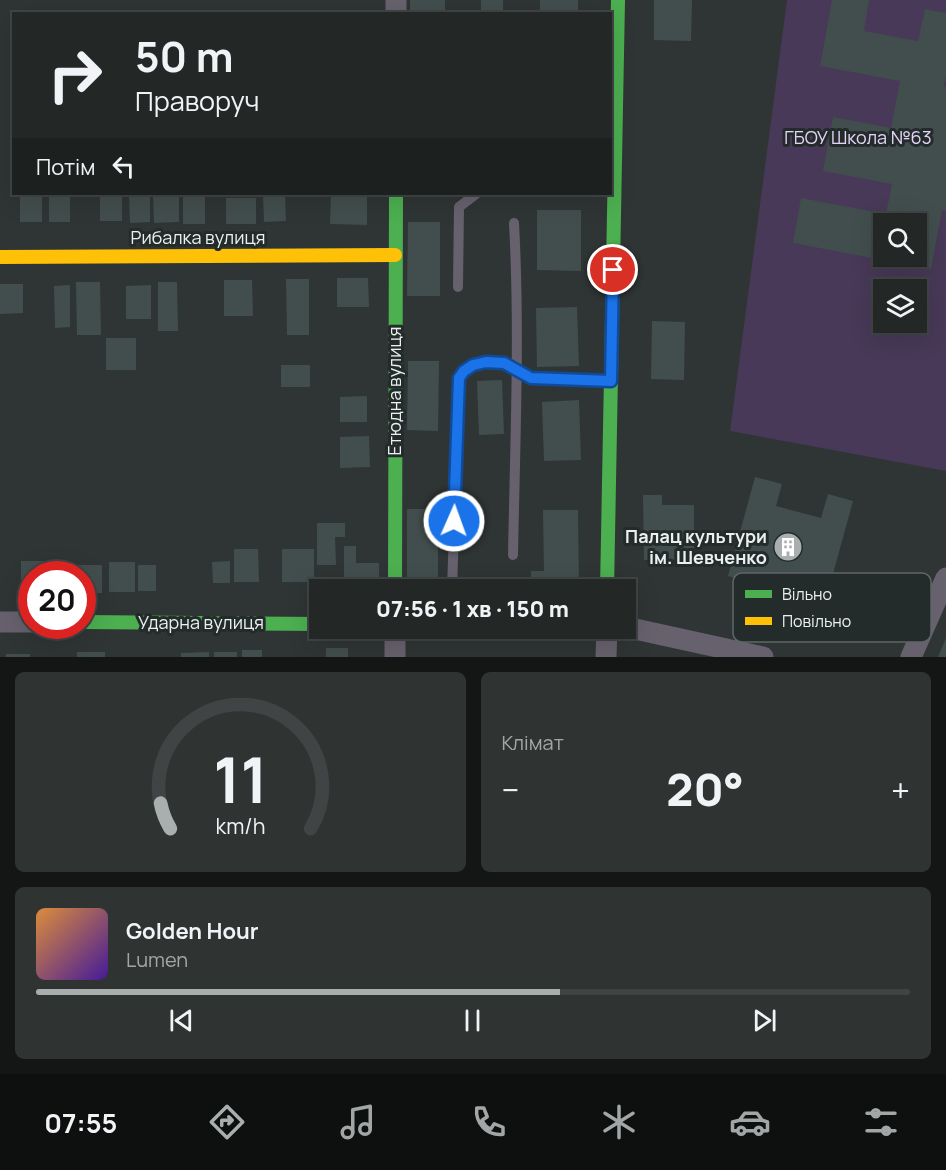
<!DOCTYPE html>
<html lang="uk">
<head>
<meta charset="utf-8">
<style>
  body { margin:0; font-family:Manrope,sans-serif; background:#2f3433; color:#f1f3f6; height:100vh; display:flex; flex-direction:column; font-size:22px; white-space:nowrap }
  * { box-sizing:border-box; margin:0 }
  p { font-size:20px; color:#a3a6a7 }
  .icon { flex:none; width:33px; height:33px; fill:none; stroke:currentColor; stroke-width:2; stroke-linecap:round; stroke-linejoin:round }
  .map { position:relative; height:657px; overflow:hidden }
  .drawer { display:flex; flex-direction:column; gap:15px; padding:15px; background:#131615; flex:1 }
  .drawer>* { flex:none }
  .top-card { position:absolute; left:12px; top:12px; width:600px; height:183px; border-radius:0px; box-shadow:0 6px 24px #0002,0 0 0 2px #404444; background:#232827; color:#f1f3f6; overflow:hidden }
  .fabs { position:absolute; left:873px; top:213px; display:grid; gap:12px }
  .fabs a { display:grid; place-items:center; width:54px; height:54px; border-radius:0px; background:#232827; box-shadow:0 6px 24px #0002,0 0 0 2px #404444; font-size:30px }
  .speed { position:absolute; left:18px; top:561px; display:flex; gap:12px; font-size:30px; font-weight:700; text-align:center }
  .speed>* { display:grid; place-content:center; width:78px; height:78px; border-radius:50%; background:#232827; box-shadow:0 6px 24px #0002,0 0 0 2px #404444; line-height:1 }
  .speed .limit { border:9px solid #d22; background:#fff; color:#111 }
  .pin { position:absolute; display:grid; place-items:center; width:51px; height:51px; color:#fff; margin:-26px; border:3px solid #fff; border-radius:50%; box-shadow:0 2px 6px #0007 }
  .me { position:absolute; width:66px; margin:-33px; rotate:2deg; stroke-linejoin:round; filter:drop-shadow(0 0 4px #0008) }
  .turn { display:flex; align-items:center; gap:21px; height:126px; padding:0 24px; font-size:27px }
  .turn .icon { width:78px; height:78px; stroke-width:2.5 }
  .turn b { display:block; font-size:42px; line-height:51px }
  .then { display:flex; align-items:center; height:57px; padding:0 24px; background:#0003; gap:12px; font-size:22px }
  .big { font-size:45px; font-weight:800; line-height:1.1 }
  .drawer .card { flex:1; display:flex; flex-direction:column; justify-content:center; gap:9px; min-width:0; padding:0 21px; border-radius:9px; background:#2f3433 }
  .drawer .dial { align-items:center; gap:0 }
  .dial svg { height:156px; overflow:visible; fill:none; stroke:#404444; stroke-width:7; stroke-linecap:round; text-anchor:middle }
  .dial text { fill:#f1f3f6; stroke:none }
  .song { display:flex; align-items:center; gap:18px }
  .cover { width:72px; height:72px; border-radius:9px; background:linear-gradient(135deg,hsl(30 70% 55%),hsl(260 70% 35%)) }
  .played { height:6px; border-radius:3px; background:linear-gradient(90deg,#a9afae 60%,#404444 60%) }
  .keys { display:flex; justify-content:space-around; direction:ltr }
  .heat { display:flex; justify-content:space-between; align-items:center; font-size:33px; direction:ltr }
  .drawer .tiles { flex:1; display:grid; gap:15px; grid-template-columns:1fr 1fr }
  .card:last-child { grid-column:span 2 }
  .trip { position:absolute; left:309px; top:579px; width:327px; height:60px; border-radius:0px; background:#232827; box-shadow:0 6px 24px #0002,0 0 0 2px #404444; font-weight:800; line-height:60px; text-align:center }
  .tabs { display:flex; height:96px; justify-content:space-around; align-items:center; background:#0e1010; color:#a3a6a7 }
  .tabs .icon { width:42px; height:42px }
  .tabs .selected { color:#a9afae }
  .tabs b { font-size:27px; color:#f1f3f6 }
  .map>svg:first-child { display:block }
  .green { fill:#473957; fill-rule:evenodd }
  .building { fill:#424e4d; fill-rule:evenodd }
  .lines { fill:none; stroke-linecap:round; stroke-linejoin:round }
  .lane { stroke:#66616d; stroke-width:10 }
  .street { stroke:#66616d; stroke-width:21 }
  .fast { stroke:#4caf50; stroke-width:14 }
  .slow { stroke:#ffc107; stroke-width:14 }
  .route-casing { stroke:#114b97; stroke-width:15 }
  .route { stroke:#1a73e8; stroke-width:10 }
  .labels { text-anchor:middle; stroke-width:6; stroke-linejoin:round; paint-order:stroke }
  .park-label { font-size:18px; fill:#e4d3f6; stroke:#232c2b }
  .street-label { font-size:18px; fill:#eaf0f0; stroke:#232c2b }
  .poi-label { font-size:18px; font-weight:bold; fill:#eaf0f0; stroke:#232c2b; text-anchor:end }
  .key { fill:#232c2b; stroke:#5f6766; stroke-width:1.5 }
  .key-label { font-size:16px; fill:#eaf0f0 }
</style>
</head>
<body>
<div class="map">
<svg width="946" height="657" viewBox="0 0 946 657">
  <rect width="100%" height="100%" fill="#2f3534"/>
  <path class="green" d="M787,0H946V471L730,431ZM884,224H916V256H884ZM884,290H916V322H884Z"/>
  <path class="building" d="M410,0H445V14H410Z
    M481,0H503V14H481Z
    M540,0H578V14H540Z
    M654,0H692L691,41L654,40Z
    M832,0H869L864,31L918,41L925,9L946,13V75L944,86L946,87V211L942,210L931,269L793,243L801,198L886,214L892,184L823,171L833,117L891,128L900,81L820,66ZM884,224H916V256H884Z
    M20,194H42V222H20Z
    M49,194H70V222H49Z
    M100,194H122V221H100Z
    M129,194H150V222L130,223Z
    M153,194H179V222L154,223Z
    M183,194H205V224H183Z
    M263,194H285L286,221L264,222Z
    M331,194H367V225L330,224Z
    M226,198H256V224H226Z
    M537,210H581V271L537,270Z
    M408,222H440V296H407Z
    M337,278H368L369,307H337Z
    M286,279H309V335H287Z
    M224,280H252L253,316H224Z
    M76,282H100L101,335H77Z
    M158,282H177L178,331H158Z
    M0,284H23V313L0,314Z
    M70,285V327L55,328L54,286Z
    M151,285V319H126V286Z
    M577,307L579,366L537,367L536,308Z
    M652,321L685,322L684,380L651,379Z
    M106,338H136V370H106Z
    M408,361H439L438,431L407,430Z
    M281,365H310V387H281Z
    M502,380L504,434L479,435L477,381Z
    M367,396V422H340V397Z
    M579,400L581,460L544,461L542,402Z
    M369,436L370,467L340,468V437Z
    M755,477L782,484L776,506L821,518L828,494L853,501L825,603L728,576Z
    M643,495H662V505H694V560H644Z
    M407,509H438V577H407Z
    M543,510H578L579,590H531V571H544Z
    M317,523H345V537H335L336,565H317Z
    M344,546H356V563H379V587H344Z
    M234,549H258L259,582H234Z
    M282,549H314V582H282Z
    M21,561H48V574H32V587H21Z
    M230,561V583H213L212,562Z
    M109,562H135V592H109Z
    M71,565H102V593H82V574H71Z
    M138,565H156V591H138Z
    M946,638V657H938Z
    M326,648H348V657H326Z
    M242,650H262V657H242Z
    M77,652H105V657H77Z
    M209,652V657H181V653Z
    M214,652H237V657H214Z
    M6,654H30V657H6Z"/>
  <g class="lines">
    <path class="lane" d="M458,287L459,207L476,194
      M513,555C515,444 520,333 514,223
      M452,590L459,378C468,364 488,358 505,364C515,367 524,377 534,378C559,381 585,380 610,381"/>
    <path class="street" d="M396,14V0
      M0,622H32
      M626,627L763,657
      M395,657V628
      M606,657L607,628
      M911,657L946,578"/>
    <path class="fast" d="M395,590L396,194
      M607,590L618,0
      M82,622L320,624"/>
    <path class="slow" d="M0,257L395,255"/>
  </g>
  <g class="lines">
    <g class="route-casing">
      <path id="route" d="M454,521L459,378L464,371L473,365L486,362L504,363L531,378L611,381L613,270"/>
    </g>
    <use href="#route" class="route"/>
  </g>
  <defs>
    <g id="building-disc" transform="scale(1.5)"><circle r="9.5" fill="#a9afae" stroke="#232c2b"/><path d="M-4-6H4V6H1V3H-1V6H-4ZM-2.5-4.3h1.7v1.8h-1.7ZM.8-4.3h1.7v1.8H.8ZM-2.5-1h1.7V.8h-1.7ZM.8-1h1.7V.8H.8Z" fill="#fff"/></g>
  </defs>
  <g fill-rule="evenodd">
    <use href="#building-disc" x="788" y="547"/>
  </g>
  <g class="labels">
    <g class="park-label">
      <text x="858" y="144">ГБОУ Школа №63</text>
    </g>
    <g class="street-label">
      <text x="198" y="244">Рибалка вулиця</text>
      <text transform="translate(395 391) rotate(-90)" y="6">Етюдна вулиця</text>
      <text x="201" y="629">Ударна вулиця</text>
    </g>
    <g class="poi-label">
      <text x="767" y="543">Палац культури<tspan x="767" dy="21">ім. Шевченко</tspan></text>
    </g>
  </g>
  <rect x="733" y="573" width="198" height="69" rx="9" class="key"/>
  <rect x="745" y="590" width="27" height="8" fill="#4caf50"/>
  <rect x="745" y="617" width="27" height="8" fill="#ffc107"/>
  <g class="key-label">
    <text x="782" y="600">Вільно</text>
    <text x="782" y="627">Повільно</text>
  </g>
</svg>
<div class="fabs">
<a><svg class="icon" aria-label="search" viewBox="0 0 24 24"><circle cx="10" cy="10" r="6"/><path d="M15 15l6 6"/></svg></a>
<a><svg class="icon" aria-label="layers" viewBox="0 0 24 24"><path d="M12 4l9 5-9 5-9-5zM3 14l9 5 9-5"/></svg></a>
</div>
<div class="speed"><div class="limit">20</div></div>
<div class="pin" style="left:613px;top:270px;background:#d93025"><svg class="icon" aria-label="arrive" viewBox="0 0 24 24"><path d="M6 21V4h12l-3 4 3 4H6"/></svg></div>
<svg class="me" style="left:454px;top:521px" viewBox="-20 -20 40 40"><circle r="17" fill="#1a73e8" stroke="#fff" stroke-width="3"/><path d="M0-11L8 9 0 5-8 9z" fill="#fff"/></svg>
<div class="trip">07:56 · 1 хв · 150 m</div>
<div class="top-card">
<div class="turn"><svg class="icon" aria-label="right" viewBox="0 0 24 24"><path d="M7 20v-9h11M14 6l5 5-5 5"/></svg><div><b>50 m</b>Праворуч</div></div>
<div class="then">Потім<svg class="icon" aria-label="left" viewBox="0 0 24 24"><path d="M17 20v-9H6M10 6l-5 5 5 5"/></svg></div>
</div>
</div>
<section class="drawer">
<div class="tiles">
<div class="card dial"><svg viewBox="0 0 100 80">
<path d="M14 69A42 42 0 1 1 86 69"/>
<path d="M14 69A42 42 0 0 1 9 56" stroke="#a9afae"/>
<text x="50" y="56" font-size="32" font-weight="700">11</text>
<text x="50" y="72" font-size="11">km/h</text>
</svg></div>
<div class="card"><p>Клімат</p>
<div class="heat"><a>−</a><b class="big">20°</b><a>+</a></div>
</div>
<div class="card">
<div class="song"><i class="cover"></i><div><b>Golden Hour</b><p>Lumen</p></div></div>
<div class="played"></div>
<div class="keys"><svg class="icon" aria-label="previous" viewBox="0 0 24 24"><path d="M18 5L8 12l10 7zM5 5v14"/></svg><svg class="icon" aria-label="pause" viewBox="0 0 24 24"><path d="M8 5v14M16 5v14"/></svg><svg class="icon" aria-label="next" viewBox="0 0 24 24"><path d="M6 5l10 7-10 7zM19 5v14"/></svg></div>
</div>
</div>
</section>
<nav class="tabs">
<b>07:55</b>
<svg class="icon selected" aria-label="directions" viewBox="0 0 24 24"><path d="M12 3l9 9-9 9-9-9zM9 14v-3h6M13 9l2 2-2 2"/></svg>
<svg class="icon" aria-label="music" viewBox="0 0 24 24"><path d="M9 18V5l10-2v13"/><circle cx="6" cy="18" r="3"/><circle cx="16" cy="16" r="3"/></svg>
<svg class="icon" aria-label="phone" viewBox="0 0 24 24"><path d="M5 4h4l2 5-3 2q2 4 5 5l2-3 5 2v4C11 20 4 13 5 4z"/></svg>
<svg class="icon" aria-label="climate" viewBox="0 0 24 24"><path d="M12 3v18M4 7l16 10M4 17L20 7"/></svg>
<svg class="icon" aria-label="car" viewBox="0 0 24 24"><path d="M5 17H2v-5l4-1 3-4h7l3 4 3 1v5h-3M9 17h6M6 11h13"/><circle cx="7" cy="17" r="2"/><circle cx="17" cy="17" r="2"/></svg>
<svg class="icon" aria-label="filters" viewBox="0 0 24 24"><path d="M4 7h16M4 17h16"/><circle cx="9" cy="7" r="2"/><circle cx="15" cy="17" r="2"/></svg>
</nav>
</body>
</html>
